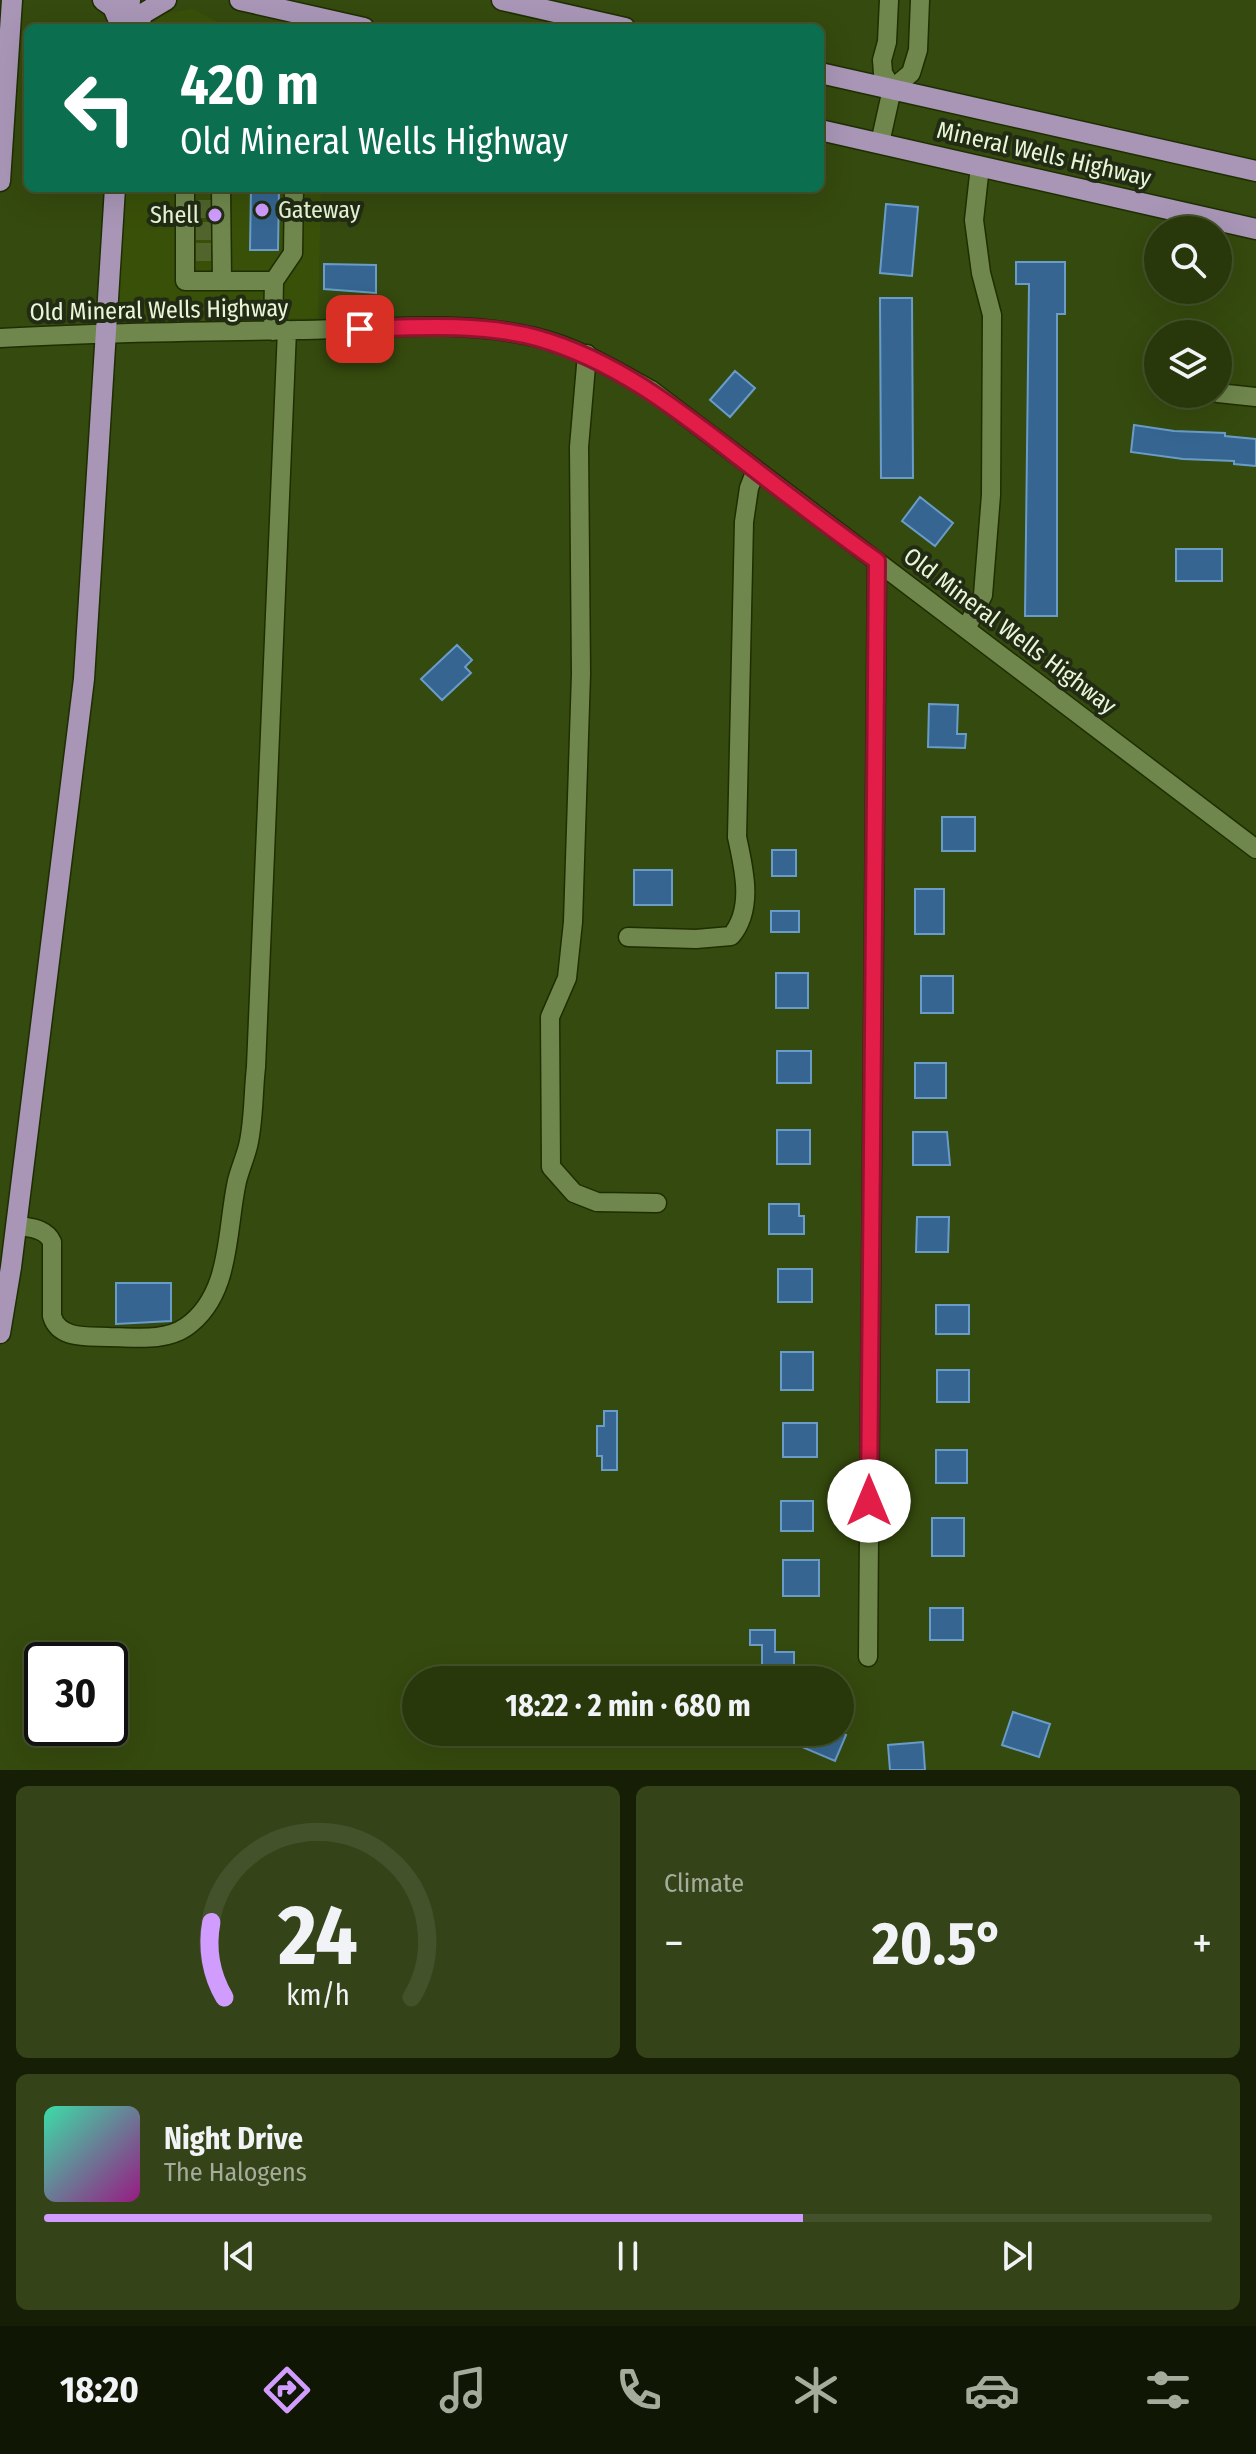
<!DOCTYPE html>
<html lang="en">
<head>
<meta charset="utf-8">
<style>
  body { margin:0; font-family:"Fira Sans Condensed",sans-serif; background:#344318; color:#f1f3f6; height:100vh; display:flex; flex-direction:column; font-size:30px; white-space:nowrap }
  * { box-sizing:border-box; margin:0 }
  p { font-size:26px; color:#a5ac9c }
  .icon { flex:none; width:44px; height:44px; fill:none; stroke:currentColor; stroke-width:2; stroke-linecap:round; stroke-linejoin:round }
  .map { position:relative; height:1770px; overflow:hidden }
  .side { display:flex; flex-direction:column; gap:16px; padding:16px; background:#161f06; flex:1 }
  .side>* { flex:none }
  .hud { position:absolute; left:24px; top:24px; width:800px; height:168px; border-radius:12px; box-shadow:0 8px 32px #0002,0 0 0 2px #44522b; background:#0b6e4f; color:#fff; overflow:hidden }
  .tools { position:absolute; left:1144px; top:216px; display:grid; gap:16px }
  .tools a { display:grid; place-items:center; width:88px; height:88px; border-radius:50%; background:#28380a; box-shadow:0 8px 32px #0002,0 0 0 2px #44522b; font-size:40px }
  .speed { position:absolute; left:24px; top:1642px; display:flex; gap:16px; font-size:40px; font-weight:700; text-align:center }
  .speed>* { display:grid; place-content:center; width:104px; height:104px; border-radius:50%; background:#28380a; box-shadow:0 8px 32px #0002,0 0 0 2px #44522b; line-height:1 }
  .speed .limit { border:4px solid #111; border-radius:12px; background:#fff; color:#111 }
  .pin { position:absolute; display:grid; place-items:center; width:68px; height:68px; color:#fff; margin:-34px; border-radius:16px; box-shadow:0 4px 12px #0006 }
  .me { position:absolute; width:88px; margin:-44px; rotate:0deg; stroke-linejoin:round; filter:drop-shadow(0 0 6px #0008) }
  .turn { display:flex; align-items:center; gap:28px; height:168px; padding:0 24px; font-size:36px }
  .turn .icon { width:104px; height:104px; stroke-width:2.5 }
  .turn b { display:block; font-size:56px; line-height:68px }
  .big { font-size:60px; font-weight:700; line-height:1.1 }
  .side .tile { flex:1; display:flex; flex-direction:column; justify-content:center; gap:12px; min-width:0; padding:0 28px; border-radius:12px; background:#344318 }
  .side .dial { align-items:center; gap:0 }
  .dial svg { height:208px; overflow:visible; fill:none; stroke:#44522b; stroke-width:7; stroke-linecap:round; text-anchor:middle }
  .dial text { fill:#f1f3f6; stroke:none }
  .song { display:flex; align-items:center; gap:24px }
  .cover { width:96px; height:96px; border-radius:12px; background:linear-gradient(135deg,hsl(160 70% 55%),hsl(310 70% 35%)) }
  .played { height:8px; border-radius:4px; background:linear-gradient(90deg,#d09dff 65%,#44522b 65%) }
  .keys { display:flex; justify-content:space-around; direction:ltr }
  .heat { display:flex; justify-content:space-between; align-items:center; font-size:44px; direction:ltr }
  .side .tiles { flex:1; display:grid; gap:16px; grid-template-columns:1fr 1fr }
  .tile:last-child { grid-column:span 2 }
  .trip { position:absolute; left:402px; top:1666px; width:452px; height:80px; border-radius:40px; background:#28380a; box-shadow:0 8px 32px #0002,0 0 0 2px #44522b; font-weight:700; line-height:80px; text-align:center }
  .menu { display:flex; height:128px; justify-content:space-around; align-items:center; background:#101604; color:#a5ac9c }
  .menu .icon { width:56px; height:56px }
  .menu .on { color:#d09dff }
  .menu b { font-size:36px; color:#f1f3f6 }
  .map>svg:first-child { display:block }
  .built { fill:#395009 }
  .building { fill:#356590; stroke:#6a9cc9; stroke-width:2 }
  .lines { fill:none; stroke-linecap:round; stroke-linejoin:round }
  .minor-tunnel { stroke:#50642c; stroke-width:18; stroke-dasharray:18 9; stroke-linecap:butt }
  .minor-casing { stroke:#1f2e02; stroke-width:21 }
  .major-casing { stroke:#1f2e02; stroke-width:23 }
  .minor { stroke:#6f874d; stroke-width:18 }
  .major { stroke:#a996b7; stroke-width:20 }
  .route-casing { stroke:#92132f; stroke-width:20 }
  .route { stroke:#e11d48; stroke-width:14 }
  .poi-dot { fill:#d09dff; stroke:#222c14; stroke-width:3 }
  .labels { text-anchor:middle; stroke-width:8; stroke-linejoin:round; paint-order:stroke }
  .street-label { font-size:24px; fill:#e9f7d8; stroke:#222c14 }
  .poi-label { font-size:24px; fill:#e9f7d8; stroke:#222c14; text-anchor:start }
</style>
</head>
<body>
<div class="map">
<svg width="1256" height="1770" viewBox="0 0 1256 1770">
  <rect width="100%" height="100%" fill="#354a0e"/>
  <path class="built" d="M193,9L229,28H149L163,14Z
    M124,188H321L318,318L125,322L115,301Z"/>
  <path class="building" d="M251,188H279L278,250H250Z
    M886,204L918,207L912,276L880,273Z
    M1016,262H1065V314H1057V616H1025L1029,284H1016Z
    M324,264L376,265V293L324,289Z
    M880,298H912L913,478H881Z
    M735,371L755,388L730,417L710,400Z
    M1134,425L1174,431L1225,433V436L1256,439V466L1234,464V461L1183,459L1131,452Z
    M920,497L953,523L935,546L902,521Z
    M1176,549H1222V581H1176Z
    M457,645L472,660L465,667L471,673L442,700L421,679Z
    M929,704L958,705L957,734H966L965,748L928,747Z
    M942,817H975V851H942Z
    M772,850H796V876H772Z
    M634,870H672V905H634Z
    M915,889H944V934H915Z
    M771,911H799V932H771Z
    M776,973H808V1008H776Z
    M921,976H953V1013H921Z
    M777,1051H811V1083H777Z
    M915,1063H946V1098H915Z
    M777,1130H810V1164H777Z
    M913,1132H947L950,1165H913Z
    M769,1204H799V1216H804V1234H769Z
    M917,1217H949L948,1252H916Z
    M778,1269H812V1302H778Z
    M116,1283H171V1321L116,1324Z
    M936,1305H969V1334H936Z
    M781,1352H813V1390H781Z
    M937,1370H969V1402H937Z
    M604,1411H617V1470H602V1456H597V1426H604Z
    M783,1423H817V1457H783Z
    M936,1450H967V1483H936Z
    M781,1501H813V1531H781Z
    M932,1518H964V1556H932Z
    M783,1560H819V1596H783Z
    M930,1608H963V1640H930Z
    M750,1630H775V1652H794V1680H762V1645H750Z
    M1013,1712L1050,1724L1039,1757L1002,1745Z
    M800,1732H839L846,1735L835,1761L795,1744Z
    M923,1742L925,1770H890L888,1745Z"/>
  <g class="lines">
    <path class="minor-tunnel" d="M197,209H213
      M196,231H212
      M196,252H211"/>
    <g class="minor-casing">
      <path id="minor" d="M889,0L887,42L882,60L883,73L892,89
        M880,143L892,89L911,73L918,50L920,0
        M185,188V281H274
        M221,188L222,281
        M273,331L274,281L293,253L294,188
        M0,338C99,332 198,332 298,330C376,329 458,319 535,337C577,347 613,369 651,390L1256,849
        M587,354L579,447L581,674L573,922L567,978L550,1017L551,1167L574,1193L597,1202L657,1203
        M1218,393L1256,397
        M966,629L983,595L991,495L992,315L981,273L974,220L980,166
        M628,937L696,939L731,936C754,909 744,869 737,837L744,522L749,488L756,470
        M16,1225C30,1228 46,1228 52,1242V1316C59,1340 88,1336 109,1337C135,1337 164,1342 186,1327C232,1295 226,1230 237,1181C240,1169 245,1158 248,1146C254,1121 253,1093 256,1067L287,330
        M868,1657L877,561"/>
    </g>
    <g class="major-casing">
      <path id="major" d="M103,0L113,7L122,28
        M240,0L364,28
        M502,0L625,28
        M128,28L130,0
        M134,28L144,13L166,0
        M820,73L1256,171
        M820,130L1256,229
        M0,181L12,0
        M0,1333L11,1267L84,679L115,188"/>
    </g>
    <use href="#minor" class="minor"/>
    <use href="#major" class="major"/>
  </g>
  <g class="lines">
    <g class="route-casing">
      <path id="route" d="M360,329C418,327 481,323 537,338C615,360 677,409 740,458C785,493 830,528 877,561L869,1501"/>
    </g>
    <use href="#route" class="route"/>
  </g>
  <g class="poi-dot">
    <circle cx="262" cy="210" r="8"/>
    <circle cx="215" cy="215" r="8"/>
  </g>
  <g class="labels">
    <g class="street-label">
      <text transform="translate(1044 154) rotate(13)" y="8">Mineral Wells Highway</text>
      <text transform="translate(159 310) rotate(-1)" y="8">Old Mineral Wells Highway</text>
      <text transform="translate(1010 631) rotate(37)" y="8">Old Mineral Wells Highway</text>
    </g>
    <g class="poi-label">
      <text x="278" y="218">Gateway</text>
      <text x="199" y="223" text-anchor="end">Shell</text>
    </g>
  </g>
</svg>
<div class="tools">
<a><svg class="icon" aria-label="search" viewBox="0 0 24 24"><circle cx="10" cy="10" r="6"/><path d="M15 15l6 6"/></svg></a>
<a><svg class="icon" aria-label="layers" viewBox="0 0 24 24"><path d="M12 4l9 5-9 5-9-5zM3 14l9 5 9-5"/></svg></a>
</div>
<div class="speed"><div class="limit">30</div></div>
<div class="pin" style="left:360px;top:329px;background:#d93025"><svg class="icon" aria-label="arrive" viewBox="0 0 24 24"><path d="M6 21V4h12l-3 4 3 4H6"/></svg></div>
<svg class="me" style="left:869px;top:1501px" viewBox="-20 -20 40 40"><circle r="19" fill="#fff"/><path d="M0-13L10 11 0 6-10 11z" fill="#e11d48"/></svg>
<div class="trip">18:22 · 2 min · 680 m</div>
<div class="hud">
<div class="turn"><svg class="icon" aria-label="left" viewBox="0 0 24 24"><path d="M17 20v-9H6M10 6l-5 5 5 5"/></svg><div><b>420 m</b>Old Mineral Wells Highway</div></div>
</div>
</div>
<section class="side">
<div class="tiles">
<div class="tile dial"><svg viewBox="0 0 100 80">
<path d="M14 69A42 42 0 1 1 86 69"/>
<path d="M14 69A42 42 0 0 1 9 40" stroke="#d09dff"/>
<text x="50" y="56" font-size="32" font-weight="700">24</text>
<text x="50" y="72" font-size="11">km/h</text>
</svg></div>
<div class="tile"><p>Climate</p>
<div class="heat"><a>−</a><b class="big">20.5°</b><a>+</a></div>
</div>
<div class="tile">
<div class="song"><i class="cover"></i><div><b>Night Drive</b><p>The Halogens</p></div></div>
<div class="played"></div>
<div class="keys"><svg class="icon" aria-label="previous" viewBox="0 0 24 24"><path d="M18 5L8 12l10 7zM5 5v14"/></svg><svg class="icon" aria-label="pause" viewBox="0 0 24 24"><path d="M8 5v14M16 5v14"/></svg><svg class="icon" aria-label="next" viewBox="0 0 24 24"><path d="M6 5l10 7-10 7zM19 5v14"/></svg></div>
</div>
</div>
</section>
<nav class="menu">
<b>18:20</b>
<svg class="icon on" aria-label="directions" viewBox="0 0 24 24"><path d="M12 3l9 9-9 9-9-9zM9 14v-3h6M13 9l2 2-2 2"/></svg>
<svg class="icon" aria-label="music" viewBox="0 0 24 24"><path d="M9 18V5l10-2v13"/><circle cx="6" cy="18" r="3"/><circle cx="16" cy="16" r="3"/></svg>
<svg class="icon" aria-label="phone" viewBox="0 0 24 24"><path d="M5 4h4l2 5-3 2q2 4 5 5l2-3 5 2v4C11 20 4 13 5 4z"/></svg>
<svg class="icon" aria-label="climate" viewBox="0 0 24 24"><path d="M12 3v18M4 7l16 10M4 17L20 7"/></svg>
<svg class="icon" aria-label="car" viewBox="0 0 24 24"><path d="M5 17H2v-5l4-1 3-4h7l3 4 3 1v5h-3M9 17h6M6 11h13"/><circle cx="7" cy="17" r="2"/><circle cx="17" cy="17" r="2"/></svg>
<svg class="icon" aria-label="filters" viewBox="0 0 24 24"><path d="M4 7h16M4 17h16"/><circle cx="9" cy="7" r="2"/><circle cx="15" cy="17" r="2"/></svg>
</nav>
</body>
</html>
